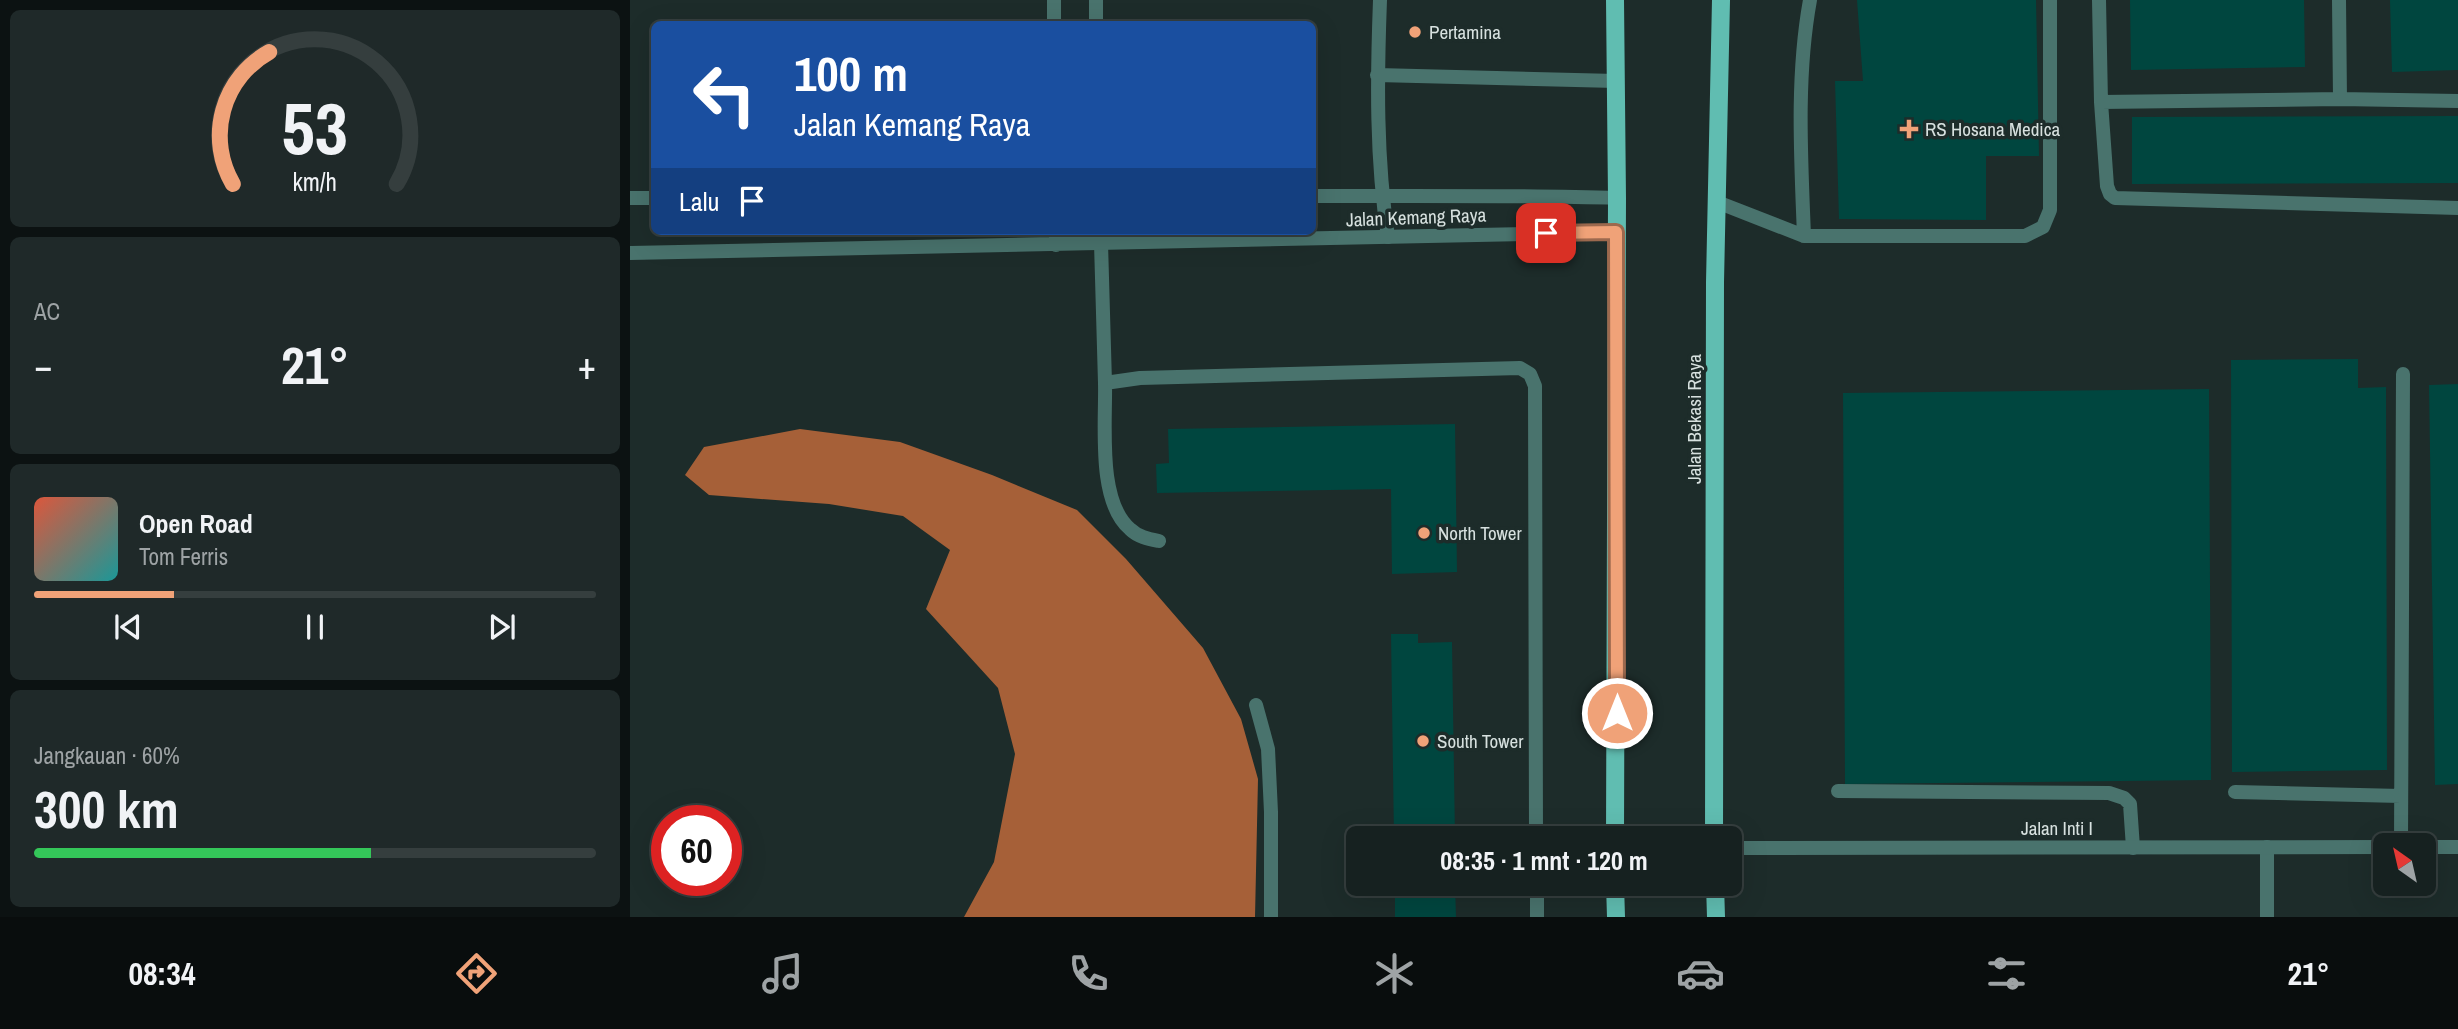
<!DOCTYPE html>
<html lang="id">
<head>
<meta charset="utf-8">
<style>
  body { margin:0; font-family:"Archivo Narrow",sans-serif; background:#1f2929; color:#f1f3f6; height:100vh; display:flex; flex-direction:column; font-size:26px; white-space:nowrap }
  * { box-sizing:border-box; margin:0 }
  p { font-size:23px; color:#9ea3a5 }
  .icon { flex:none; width:38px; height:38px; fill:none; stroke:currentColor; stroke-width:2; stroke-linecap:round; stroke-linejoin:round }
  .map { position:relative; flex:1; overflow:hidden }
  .sheet { display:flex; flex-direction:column; gap:10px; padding:10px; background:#0c1212; width:630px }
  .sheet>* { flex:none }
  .guide { position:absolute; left:21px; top:21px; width:665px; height:214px; border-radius:10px; box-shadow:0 7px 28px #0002,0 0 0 2px #353e3e; background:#1a4fa0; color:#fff; overflow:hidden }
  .needle { width:46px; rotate:326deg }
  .controls { position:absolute; left:1743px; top:833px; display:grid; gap:14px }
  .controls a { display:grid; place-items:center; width:63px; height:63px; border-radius:10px; background:#162120; box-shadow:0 7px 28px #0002,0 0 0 2px #353e3e; font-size:35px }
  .speed { position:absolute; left:21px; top:805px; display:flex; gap:14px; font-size:35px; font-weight:700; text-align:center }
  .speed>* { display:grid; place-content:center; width:91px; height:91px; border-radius:50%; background:#162120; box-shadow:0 7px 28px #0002,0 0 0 2px #353e3e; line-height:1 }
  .speed .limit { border:10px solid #d22; background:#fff; color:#111 }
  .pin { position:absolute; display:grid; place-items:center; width:60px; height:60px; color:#fff; margin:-30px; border-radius:14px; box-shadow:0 4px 10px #0006 }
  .me { position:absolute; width:77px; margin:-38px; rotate:0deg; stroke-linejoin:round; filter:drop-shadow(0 0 5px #0008) }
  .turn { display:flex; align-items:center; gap:24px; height:147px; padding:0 28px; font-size:32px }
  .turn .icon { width:91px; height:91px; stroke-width:2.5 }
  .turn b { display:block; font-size:49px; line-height:60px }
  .then { display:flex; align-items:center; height:66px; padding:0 28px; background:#0003; gap:14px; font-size:26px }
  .big { font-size:52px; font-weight:700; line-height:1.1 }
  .sheet .card { flex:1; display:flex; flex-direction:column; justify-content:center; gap:10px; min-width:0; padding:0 24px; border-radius:10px; background:#1f2929 }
  .sheet .dial { align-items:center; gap:0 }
  .dial svg { height:182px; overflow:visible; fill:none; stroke:#353e3e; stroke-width:7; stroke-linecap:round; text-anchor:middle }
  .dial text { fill:#f1f3f6; stroke:none }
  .song { display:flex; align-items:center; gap:21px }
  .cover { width:84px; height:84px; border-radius:10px; background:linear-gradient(135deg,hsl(10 70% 55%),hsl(180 70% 35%)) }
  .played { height:7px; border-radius:4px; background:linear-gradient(90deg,#f0a278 25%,#353e3e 25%) }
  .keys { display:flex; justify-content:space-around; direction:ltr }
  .heat { display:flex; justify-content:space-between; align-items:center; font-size:38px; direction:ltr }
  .charge { height:10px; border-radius:5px; background:linear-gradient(90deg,#34c759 60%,#353e3e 0) }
  .trip { position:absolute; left:716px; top:826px; width:396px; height:70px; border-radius:10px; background:#162120; box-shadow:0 7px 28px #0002,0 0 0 2px #353e3e; font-weight:700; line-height:70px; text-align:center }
  .tabs { display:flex; height:112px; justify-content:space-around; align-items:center; background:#090d0d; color:#9ea3a5 }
  .tabs .icon { width:49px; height:49px }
  .tabs .active { color:#f0a278 }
  .tabs b { font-size:32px; color:#f1f3f6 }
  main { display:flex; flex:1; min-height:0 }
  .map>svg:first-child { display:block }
  .water { fill:#a66038 }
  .building { fill:#00463f }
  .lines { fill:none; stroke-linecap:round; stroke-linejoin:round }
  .service { stroke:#49736d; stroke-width:14 }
  .minor { stroke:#49736d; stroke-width:14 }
  .primary { stroke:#60bdb1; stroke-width:18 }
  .route-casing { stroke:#9c694e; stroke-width:18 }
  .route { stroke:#f0a278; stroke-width:12 }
  .poi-dot { fill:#f0a278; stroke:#1d2c2a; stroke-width:2.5 }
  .labels { text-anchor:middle; stroke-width:7; stroke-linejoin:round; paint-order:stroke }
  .poi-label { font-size:19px; fill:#d7e1df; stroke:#1d2c2a; text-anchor:start }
  .street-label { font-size:19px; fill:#d7e1df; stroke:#1d2c2a }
</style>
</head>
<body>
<main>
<section class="sheet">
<div class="card dial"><svg viewBox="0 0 100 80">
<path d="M14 69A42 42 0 1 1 86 69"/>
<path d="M14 69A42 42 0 0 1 30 11" stroke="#f0a278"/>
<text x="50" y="56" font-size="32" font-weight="700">53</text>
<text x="50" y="72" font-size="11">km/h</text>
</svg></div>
<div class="card"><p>AC</p>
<div class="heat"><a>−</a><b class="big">21°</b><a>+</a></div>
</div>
<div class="card">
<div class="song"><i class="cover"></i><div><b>Open Road</b><p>Tom Ferris</p></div></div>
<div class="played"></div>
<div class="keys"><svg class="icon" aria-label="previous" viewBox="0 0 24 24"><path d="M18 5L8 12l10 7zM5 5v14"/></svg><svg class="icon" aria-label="pause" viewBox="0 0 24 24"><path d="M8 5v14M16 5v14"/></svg><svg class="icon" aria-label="next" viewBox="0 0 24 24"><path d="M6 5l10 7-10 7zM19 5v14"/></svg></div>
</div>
<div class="card"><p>Jangkauan · 60%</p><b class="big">300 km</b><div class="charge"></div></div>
</section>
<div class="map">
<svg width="1828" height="917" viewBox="0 0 1828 917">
  <rect width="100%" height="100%" fill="#1d2c2a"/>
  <path class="water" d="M170,429L270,442L362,475L447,510L496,559L573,648L611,719L628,779L625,917H334L364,862L385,754L368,688L296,609L320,550L273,516L199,504L79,495L55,475L74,447Z"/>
  <path class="building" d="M1227,0H1406L1409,156H1356V220L1209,219L1205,81H1233Z
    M1500,0H1674L1675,67L1501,70Z
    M1760,0H1828V70L1762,72Z
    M1828,116V183L1502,184V117Z
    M1728,359V388L1756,387L1757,770L1602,772L1601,360Z
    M1828,384V784L1805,785L1799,385Z
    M1579,389L1581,780L1215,784L1213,393Z
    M825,424L827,572L762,574L761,489L527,493L526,464L539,463L538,429Z
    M761,634H788V643L822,642L825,838H764Z
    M765,884H825L826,917H765Z"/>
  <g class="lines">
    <path class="service" d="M750,0C747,79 746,159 758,237
      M1469,0L1471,102L1477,186L1480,194L1485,198L1828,208
      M1709,0L1710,99
      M747,75L986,81
      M1471,102L1710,99L1828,101
      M1087,202L1174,236H1395L1413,227L1420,210V0
      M1174,236C1171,158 1166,77 1180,0
      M471,243L475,383L510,378L890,368L900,374L905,386L906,838
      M475,383C476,424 467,501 500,529C508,537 519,539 529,541
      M626,705L638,749L641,812V917
      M1208,791L1479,793L1494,798L1500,804L1503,848
      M1605,792L1771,796
      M1771,845L1773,374
      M907,884V917
      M1637,917V847"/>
    <path class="minor" d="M424,0V24
      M466,24V0
      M682,196C784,196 886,195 987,198
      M0,198H24
      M426,231V245
      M0,253L986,232
      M1794,847H1828
      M1099,848L1755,847"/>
    <path class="primary" d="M985,838L987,198L985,0
      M1084,838L1085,282L1091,0
      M985,884L986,917
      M1085,884L1086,917"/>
  </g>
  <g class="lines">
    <g class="route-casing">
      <path id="route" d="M916,233L986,232L987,713"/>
    </g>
    <use href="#route" class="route"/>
  </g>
  <g class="poi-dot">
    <circle cx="785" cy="32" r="7"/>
    <path d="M1275.5 118.5h7v7h7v7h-7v7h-7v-7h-7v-7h7z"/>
    <circle cx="794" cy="533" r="7"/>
    <circle cx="793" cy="741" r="7"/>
  </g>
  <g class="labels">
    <g class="poi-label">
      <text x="799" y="39">Pertamina</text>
      <text x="1295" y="136">RS Hosana Medica</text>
      <text x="808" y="540">North Tower</text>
      <text x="807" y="748">South Tower</text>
    </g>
    <g class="street-label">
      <text transform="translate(786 217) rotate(-2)" y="7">Jalan Kemang Raya</text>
      <text transform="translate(1064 419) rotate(-90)" y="7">Jalan Bekasi Raya</text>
      <text x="1427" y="835">Jalan Inti I</text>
    </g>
  </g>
</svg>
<div class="controls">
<a><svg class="needle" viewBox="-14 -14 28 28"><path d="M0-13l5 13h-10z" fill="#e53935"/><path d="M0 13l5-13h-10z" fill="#9ea3a5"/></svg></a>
</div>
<div class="speed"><div class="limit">60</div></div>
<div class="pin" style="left:916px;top:233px;background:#d93025"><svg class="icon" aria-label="arrive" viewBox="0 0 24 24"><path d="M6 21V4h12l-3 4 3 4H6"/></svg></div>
<svg class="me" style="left:987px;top:713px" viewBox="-20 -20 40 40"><circle r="17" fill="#f0a278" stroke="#fff" stroke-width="3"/><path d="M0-11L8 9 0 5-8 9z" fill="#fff"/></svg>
<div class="trip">08:35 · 1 mnt · 120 m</div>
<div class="guide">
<div class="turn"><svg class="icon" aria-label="left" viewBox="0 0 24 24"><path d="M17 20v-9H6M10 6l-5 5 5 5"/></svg><div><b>100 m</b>Jalan Kemang Raya</div></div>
<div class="then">Lalu<svg class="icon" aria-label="arrive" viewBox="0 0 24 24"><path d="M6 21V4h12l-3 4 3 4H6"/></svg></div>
</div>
</div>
</main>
<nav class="tabs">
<b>08:34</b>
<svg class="icon active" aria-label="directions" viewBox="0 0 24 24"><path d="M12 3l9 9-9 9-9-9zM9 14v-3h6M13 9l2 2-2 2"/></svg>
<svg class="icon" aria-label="music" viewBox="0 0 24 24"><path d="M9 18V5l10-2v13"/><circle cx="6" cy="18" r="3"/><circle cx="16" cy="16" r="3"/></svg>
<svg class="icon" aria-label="phone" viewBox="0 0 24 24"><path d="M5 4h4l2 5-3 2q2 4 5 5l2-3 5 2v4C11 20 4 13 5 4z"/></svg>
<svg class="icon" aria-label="climate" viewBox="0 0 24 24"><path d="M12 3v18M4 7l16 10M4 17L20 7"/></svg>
<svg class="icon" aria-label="car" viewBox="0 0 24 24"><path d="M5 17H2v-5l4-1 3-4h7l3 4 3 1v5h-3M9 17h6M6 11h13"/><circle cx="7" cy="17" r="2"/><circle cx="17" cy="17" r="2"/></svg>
<svg class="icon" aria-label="filters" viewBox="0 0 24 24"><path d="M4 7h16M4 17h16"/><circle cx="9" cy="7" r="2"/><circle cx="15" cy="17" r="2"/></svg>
<b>21°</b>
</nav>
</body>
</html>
